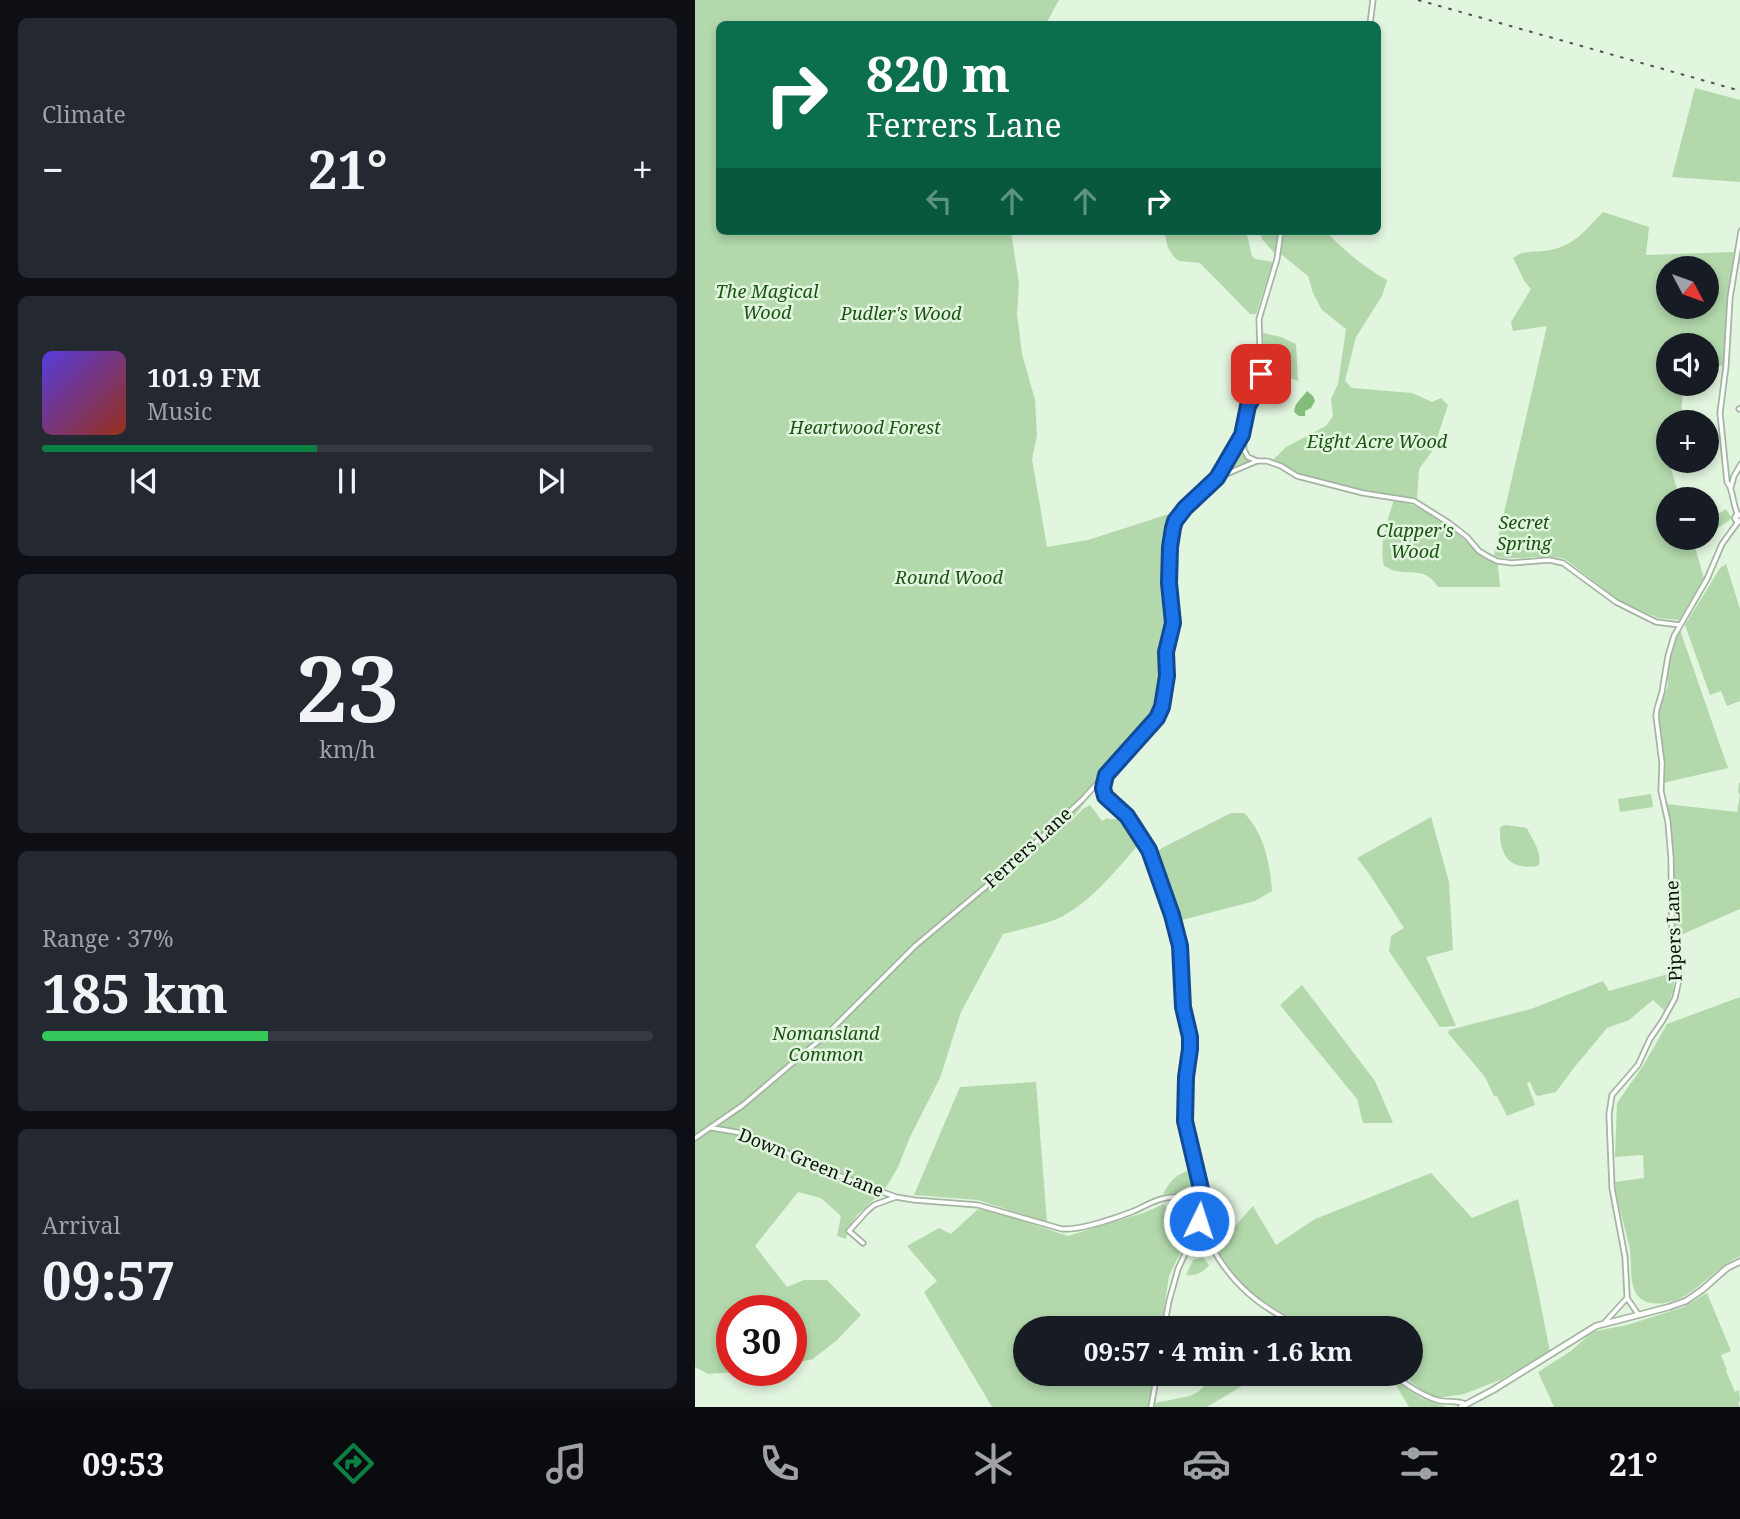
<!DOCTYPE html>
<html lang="en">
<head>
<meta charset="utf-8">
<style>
  body { margin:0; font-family:"Noto Serif",serif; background:#242831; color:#f1f3f6; height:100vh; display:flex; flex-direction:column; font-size:26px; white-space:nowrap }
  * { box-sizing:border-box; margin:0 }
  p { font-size:23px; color:#9ea1a6 }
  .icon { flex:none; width:38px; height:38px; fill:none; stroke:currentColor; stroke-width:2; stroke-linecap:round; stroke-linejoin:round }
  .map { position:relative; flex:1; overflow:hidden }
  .details { display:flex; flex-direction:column; gap:18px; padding:18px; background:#0d0f14; width:695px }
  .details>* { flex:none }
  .banner { position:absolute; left:21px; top:21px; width:665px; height:214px; border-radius:10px; box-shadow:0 4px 10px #0003; background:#0b6e4f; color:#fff; overflow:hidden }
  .needle { width:46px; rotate:131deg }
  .buttons { position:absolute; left:961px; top:256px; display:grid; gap:14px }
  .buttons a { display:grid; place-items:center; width:63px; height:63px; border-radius:50%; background:#171b24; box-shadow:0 4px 10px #0003; font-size:35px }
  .speed { position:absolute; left:21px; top:1295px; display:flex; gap:14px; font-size:35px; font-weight:700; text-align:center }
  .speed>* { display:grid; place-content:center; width:91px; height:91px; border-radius:50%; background:#171b24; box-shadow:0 4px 10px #0003; line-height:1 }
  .speed .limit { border:10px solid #d22; background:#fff; color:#111 }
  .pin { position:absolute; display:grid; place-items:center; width:60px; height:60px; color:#fff; margin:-30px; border-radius:14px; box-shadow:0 4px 10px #0006 }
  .me { position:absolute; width:77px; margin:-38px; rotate:4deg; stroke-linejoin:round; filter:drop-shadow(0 0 5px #0008) }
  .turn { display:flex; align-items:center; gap:24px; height:147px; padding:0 35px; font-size:32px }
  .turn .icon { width:91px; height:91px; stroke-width:2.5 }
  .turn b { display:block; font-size:49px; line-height:60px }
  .lanes { display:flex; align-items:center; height:66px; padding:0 35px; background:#0003; justify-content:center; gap:35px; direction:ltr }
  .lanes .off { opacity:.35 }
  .big { font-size:52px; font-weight:700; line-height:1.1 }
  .details .widget { flex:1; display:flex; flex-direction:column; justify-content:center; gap:10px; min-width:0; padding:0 24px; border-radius:10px; background:#242831 }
  .details .dial { align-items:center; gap:0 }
  .dial b { font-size:91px; line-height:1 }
  .song { display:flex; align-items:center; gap:21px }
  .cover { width:84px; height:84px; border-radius:10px; background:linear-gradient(135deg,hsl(250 70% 55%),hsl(10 70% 35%)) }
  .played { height:7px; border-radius:4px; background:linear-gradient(90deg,#0b8043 45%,#363941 45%) }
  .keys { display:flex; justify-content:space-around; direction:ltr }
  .heat { display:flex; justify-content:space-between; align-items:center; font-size:38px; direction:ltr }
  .charge { height:10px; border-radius:5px; background:linear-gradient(90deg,#34c759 37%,#363941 0) }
  .trip { position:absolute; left:318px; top:1316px; width:410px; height:70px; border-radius:35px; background:#171b24; box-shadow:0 4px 10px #0003; font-weight:700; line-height:70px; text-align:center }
  .tabs { display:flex; height:112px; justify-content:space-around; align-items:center; background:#090b0e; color:#9ea1a6 }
  .tabs .icon { width:49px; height:49px }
  .tabs .selected { color:#0b8043 }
  .tabs b { font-size:32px; color:#f1f3f6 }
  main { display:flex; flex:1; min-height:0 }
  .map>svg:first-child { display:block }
  .green { fill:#b2d8ac; fill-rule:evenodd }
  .water { fill:#82be79 }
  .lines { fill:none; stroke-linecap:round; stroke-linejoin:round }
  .minor-casing { stroke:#a4b6a2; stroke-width:7 }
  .tertiary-casing { stroke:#a4b6a2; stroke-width:8 }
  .minor { stroke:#fff; stroke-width:3.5 }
  .tertiary { stroke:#fff; stroke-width:4.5 }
  .rail { stroke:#4c564b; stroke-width:2; stroke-dasharray:3.5 7; stroke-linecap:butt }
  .route-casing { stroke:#114b97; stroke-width:18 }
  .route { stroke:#1a73e8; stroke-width:12 }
  .labels { text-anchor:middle; stroke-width:5; stroke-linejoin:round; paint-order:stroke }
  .park-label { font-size:18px; font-style:italic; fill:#195511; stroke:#e2f5df }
  .street-label { font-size:18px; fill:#0c120b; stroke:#e2f5df }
</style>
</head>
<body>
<main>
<section class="details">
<div class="widget"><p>Climate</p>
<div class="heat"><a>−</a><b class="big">21°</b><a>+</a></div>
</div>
<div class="widget">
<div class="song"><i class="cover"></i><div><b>101.9 FM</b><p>Music</p></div></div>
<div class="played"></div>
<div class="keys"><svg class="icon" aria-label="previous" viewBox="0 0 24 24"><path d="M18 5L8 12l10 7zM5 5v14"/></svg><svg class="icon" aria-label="pause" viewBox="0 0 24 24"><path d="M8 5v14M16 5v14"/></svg><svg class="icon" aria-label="next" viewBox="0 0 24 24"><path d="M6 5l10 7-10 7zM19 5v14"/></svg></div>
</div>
<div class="widget dial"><b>23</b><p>km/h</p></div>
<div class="widget"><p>Range · 37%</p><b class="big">185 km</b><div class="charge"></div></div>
<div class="widget"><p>Arrival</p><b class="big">09:57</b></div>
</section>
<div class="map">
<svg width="1046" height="1407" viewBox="0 0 1046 1407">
  <rect width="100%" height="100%" fill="#e2f5df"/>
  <path class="green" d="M0,0H364L351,24H24V231H316L324,284L322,314L327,354L340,400L342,436L337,459L352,547L393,540L480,512L472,543V573L475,623L469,654L468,694L462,706L461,718L420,763L374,823L388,809L395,805L407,821L412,818L414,819H428L445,843C422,869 397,901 366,917C350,925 326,929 308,934L266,1012L245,1078L215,1137L203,1167L190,1189L162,1215L153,1230L151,1239L142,1236L146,1216L126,1198L103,1192L60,1246L92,1287L109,1280H132L166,1315L142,1340L118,1359L96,1364V1311H37V1370H64L13,1374L0,1367Z
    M1000,88L1045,100V182L977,177Z
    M908,212L954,227L951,255L1039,252L1033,295L1028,366L1012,365V345H973V383H989L985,422H973L972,455L985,499H973V537H997L1009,578L984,620L963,618L923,600L870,559C846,553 822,562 799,556L852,326L818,331L816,322L836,289L830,282L818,258C829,249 842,253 855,250C881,245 891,229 908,212ZM973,268H1012V306H973Z
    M469,231H551L557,256L560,259L578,262L561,314H555L505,263L484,261L479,257L473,248Z
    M565,231H583L580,254L567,239Z
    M588,231H630C649,250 668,267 692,280L687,296L661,337L650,381L657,388L717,393L737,402L746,398L753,405L738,450L724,469L722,500L691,496L616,478L600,473L577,461L591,447L631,426L638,416L636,399L643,384L651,329L627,310L618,293L613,276L586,254Z
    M568,333L586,337L601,344L603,381L570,368Z
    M546,441L549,454L556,462L525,475Z
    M699,500L718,505L751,523L789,558L803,565L805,587H743C730,567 719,575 700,571C696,570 693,567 689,566C684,543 692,522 699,500Z
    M1031,509L1036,517L1035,520L1012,535V521Z
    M1031,564L1045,609V701L1032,706L1026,691L1015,695L990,625L1025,568Z
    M985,630L1033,768L968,783L969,754L964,715L965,707L973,686L972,666L974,656Z
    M1044,783H1046L1045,909L981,937L976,823L971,804L1042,812L1045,795L1043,792Z
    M956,794L958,807L925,812L923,799Z
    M536,813H549C569,833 575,863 577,891L560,901L483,921L464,866L463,851L467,848Z
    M736,817L754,882L758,950L731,957L761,1026L745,1027L694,951L696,936L709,928L675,875L662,858Z
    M811,825L832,828C837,840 849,854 843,866C813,871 804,854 805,827Z
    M980,972L978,991L971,1012L958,1000L934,1020L912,1028L878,1069L861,1092L843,1096L840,1094L835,1082L832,1083L840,1105L812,1116L802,1096H799L790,1077L753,1033L754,1030L836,1009L908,981L914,991Z
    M607,985L680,1081L698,1123H668L662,1099L585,1005Z
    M1045,997V1256C1022,1267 1009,1285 988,1297C980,1301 967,1305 957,1303C929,1299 939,1265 934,1245C929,1223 922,1204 920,1182L949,1178L948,1155L920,1157L922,1103L948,1066L972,1024Z
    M341,1082L352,1222L283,1200L219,1195L265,1087Z
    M499,1168L504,1189L502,1213C492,1201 484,1192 468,1194C477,1178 481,1175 499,1168Z
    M736,1173L777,1218L823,1199L843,1291L855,1352L805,1380L769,1394L743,1398L726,1390L707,1374H716V1328H615L565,1300L540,1278L525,1258L521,1247L558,1206L581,1245L620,1219Z
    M469,1204L479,1219H488L497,1211L501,1220L474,1276L466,1328H331V1374H459L453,1407H297L229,1292L242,1281L212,1246L244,1228L256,1234L283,1209L303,1213L373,1236L448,1213Z
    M508,1257L514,1265C508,1273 501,1276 491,1275L498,1260Z
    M1012,1293L1036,1351L1026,1355L1032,1370L1031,1371L1040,1392L1044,1390L1045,1401L1043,1403L1045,1407H859L843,1372L876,1351L893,1336L901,1331L932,1325L989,1307Z
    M522,1374H567L512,1407H459L460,1403L495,1396L503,1392Z
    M692,1375L726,1398L752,1407H714L701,1385Z"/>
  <path class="water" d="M612,391L618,396L620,401L616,408L610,411V416H604L599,412C600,401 607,399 612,391Z"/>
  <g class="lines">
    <g class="minor-casing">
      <path id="minor" d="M675,24L678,0
        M586,231L582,259L564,319L566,380L553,406L548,429L549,450L553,457L562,461H572L586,466L602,476L668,493L719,501L754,523L772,537L784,551L794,557L802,561L817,563L854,560L868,563L921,602L961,622L985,625
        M1044,409L1046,408
        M522,478L562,461
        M1036,487L1039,476L1046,464
        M1043,515C1037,504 1039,490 1032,482L1025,413L1031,366L1035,298L1046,231
        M411,775L408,791L410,796L432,816L454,850L477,915L485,946L487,1007L494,1037L495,1049L491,1077L490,1121L507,1193L501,1230L483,1269L474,1301L469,1328
        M17,1128L53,1134L123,1168L201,1197L219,1200L283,1205L367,1229C386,1230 421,1218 439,1211C452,1205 466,1196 481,1197C504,1212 510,1237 524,1259C546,1293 572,1310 608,1328
        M0,1138L48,1105L133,1033L220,946L313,868L387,800L462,718L467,707L471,689V652L478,623L474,583L475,547L478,528L480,521L490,508L522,478L547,435
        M168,1243L154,1231L172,1211L179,1205L201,1197
        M932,1298L943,1314
        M910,1322L932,1298V1295L930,1257L917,1188L914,1114L917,1095L943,1065L955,1039L968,1020L980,998L985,975L977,941L976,858L973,822L966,791L967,763L961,716L962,709L967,692L973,656L979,636L1012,579L1027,544L1043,522
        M697,1374C711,1384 726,1395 742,1400C752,1403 762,1400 770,1404
        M456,1407L462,1374"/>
    </g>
    <g class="tertiary-casing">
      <path id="tertiary" d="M1046,515H1042L1040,518L1042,521H1046
        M766,1407L798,1390L901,1326L974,1307L991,1301L1007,1290L1032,1268L1046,1261"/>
    </g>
    <use href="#minor" class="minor"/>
    <use href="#tertiary" class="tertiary"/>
    <path class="rail" d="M723,0L1046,91"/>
  </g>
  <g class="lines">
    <g class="route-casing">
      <path id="route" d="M504,1221L507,1193L490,1121L491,1077L495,1049V1037L488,1007L485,946L477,915L454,850L432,816L410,796L408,788L411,775L462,718L467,707L472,676L471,652L478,623L474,583L475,547L478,528L480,521L490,508L522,478L547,435L553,406L564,387L566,374"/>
    </g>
    <use href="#route" class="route"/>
  </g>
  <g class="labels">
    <g class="park-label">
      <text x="72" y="298">The Magical<tspan x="72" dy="21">Wood</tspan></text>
      <text x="206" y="320">Pudler's Wood</text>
      <text x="170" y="434">Heartwood Forest</text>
      <text x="682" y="448">Eight Acre Wood</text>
      <text x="829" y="529">Secret<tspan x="829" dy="21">Spring</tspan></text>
      <text x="720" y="537">Clapper's<tspan x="720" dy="21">Wood</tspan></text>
      <text x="254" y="584">Round Wood</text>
      <text x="131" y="1040">Nomansland<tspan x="131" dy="21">Common</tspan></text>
    </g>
    <g class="street-label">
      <text transform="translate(333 848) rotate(-42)" y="6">Ferrers Lane</text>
      <text transform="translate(979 931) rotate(-92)" y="6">Pipers Lane</text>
      <text transform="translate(116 1163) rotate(22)" y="6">Down Green Lane</text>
    </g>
  </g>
</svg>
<div class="buttons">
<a><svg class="needle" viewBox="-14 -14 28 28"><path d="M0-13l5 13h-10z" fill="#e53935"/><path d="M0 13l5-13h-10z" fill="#9ea1a6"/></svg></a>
<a><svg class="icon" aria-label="sound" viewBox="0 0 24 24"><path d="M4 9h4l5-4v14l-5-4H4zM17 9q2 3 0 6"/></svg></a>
<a>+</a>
<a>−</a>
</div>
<div class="speed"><div class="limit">30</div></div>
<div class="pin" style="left:566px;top:374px;background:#d93025"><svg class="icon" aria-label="arrive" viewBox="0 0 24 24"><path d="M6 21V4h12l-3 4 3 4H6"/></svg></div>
<svg class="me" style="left:504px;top:1221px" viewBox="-20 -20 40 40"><circle r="17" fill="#1a73e8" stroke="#fff" stroke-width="3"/><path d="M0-11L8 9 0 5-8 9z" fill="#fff"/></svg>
<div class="trip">09:57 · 4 min · 1.6 km</div>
<div class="banner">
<div class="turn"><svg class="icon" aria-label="right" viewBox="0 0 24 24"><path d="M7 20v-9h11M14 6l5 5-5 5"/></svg><div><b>820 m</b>Ferrers Lane</div></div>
<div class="lanes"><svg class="icon off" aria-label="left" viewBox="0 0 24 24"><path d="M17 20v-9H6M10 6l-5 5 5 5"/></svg><svg class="icon off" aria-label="ahead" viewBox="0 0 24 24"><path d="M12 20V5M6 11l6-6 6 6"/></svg><svg class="icon off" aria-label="ahead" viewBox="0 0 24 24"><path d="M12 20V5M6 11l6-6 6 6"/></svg><svg class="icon" aria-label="right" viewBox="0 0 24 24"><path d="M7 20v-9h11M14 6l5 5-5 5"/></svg></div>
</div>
</div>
</main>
<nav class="tabs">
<b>09:53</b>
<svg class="icon selected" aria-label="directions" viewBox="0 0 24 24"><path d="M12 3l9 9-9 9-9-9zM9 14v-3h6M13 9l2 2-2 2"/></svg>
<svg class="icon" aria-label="music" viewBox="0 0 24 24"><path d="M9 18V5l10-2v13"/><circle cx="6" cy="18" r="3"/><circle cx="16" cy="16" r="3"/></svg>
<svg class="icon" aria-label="phone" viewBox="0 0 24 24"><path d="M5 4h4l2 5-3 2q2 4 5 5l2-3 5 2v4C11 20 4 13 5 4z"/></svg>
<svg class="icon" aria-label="climate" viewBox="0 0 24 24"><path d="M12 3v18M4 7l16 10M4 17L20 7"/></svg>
<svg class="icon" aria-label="car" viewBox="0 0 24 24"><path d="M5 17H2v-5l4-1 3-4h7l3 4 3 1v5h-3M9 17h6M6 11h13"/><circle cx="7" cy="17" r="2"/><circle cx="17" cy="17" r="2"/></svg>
<svg class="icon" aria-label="filters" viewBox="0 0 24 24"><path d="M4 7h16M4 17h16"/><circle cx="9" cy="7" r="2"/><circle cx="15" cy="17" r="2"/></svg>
<b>21°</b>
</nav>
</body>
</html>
